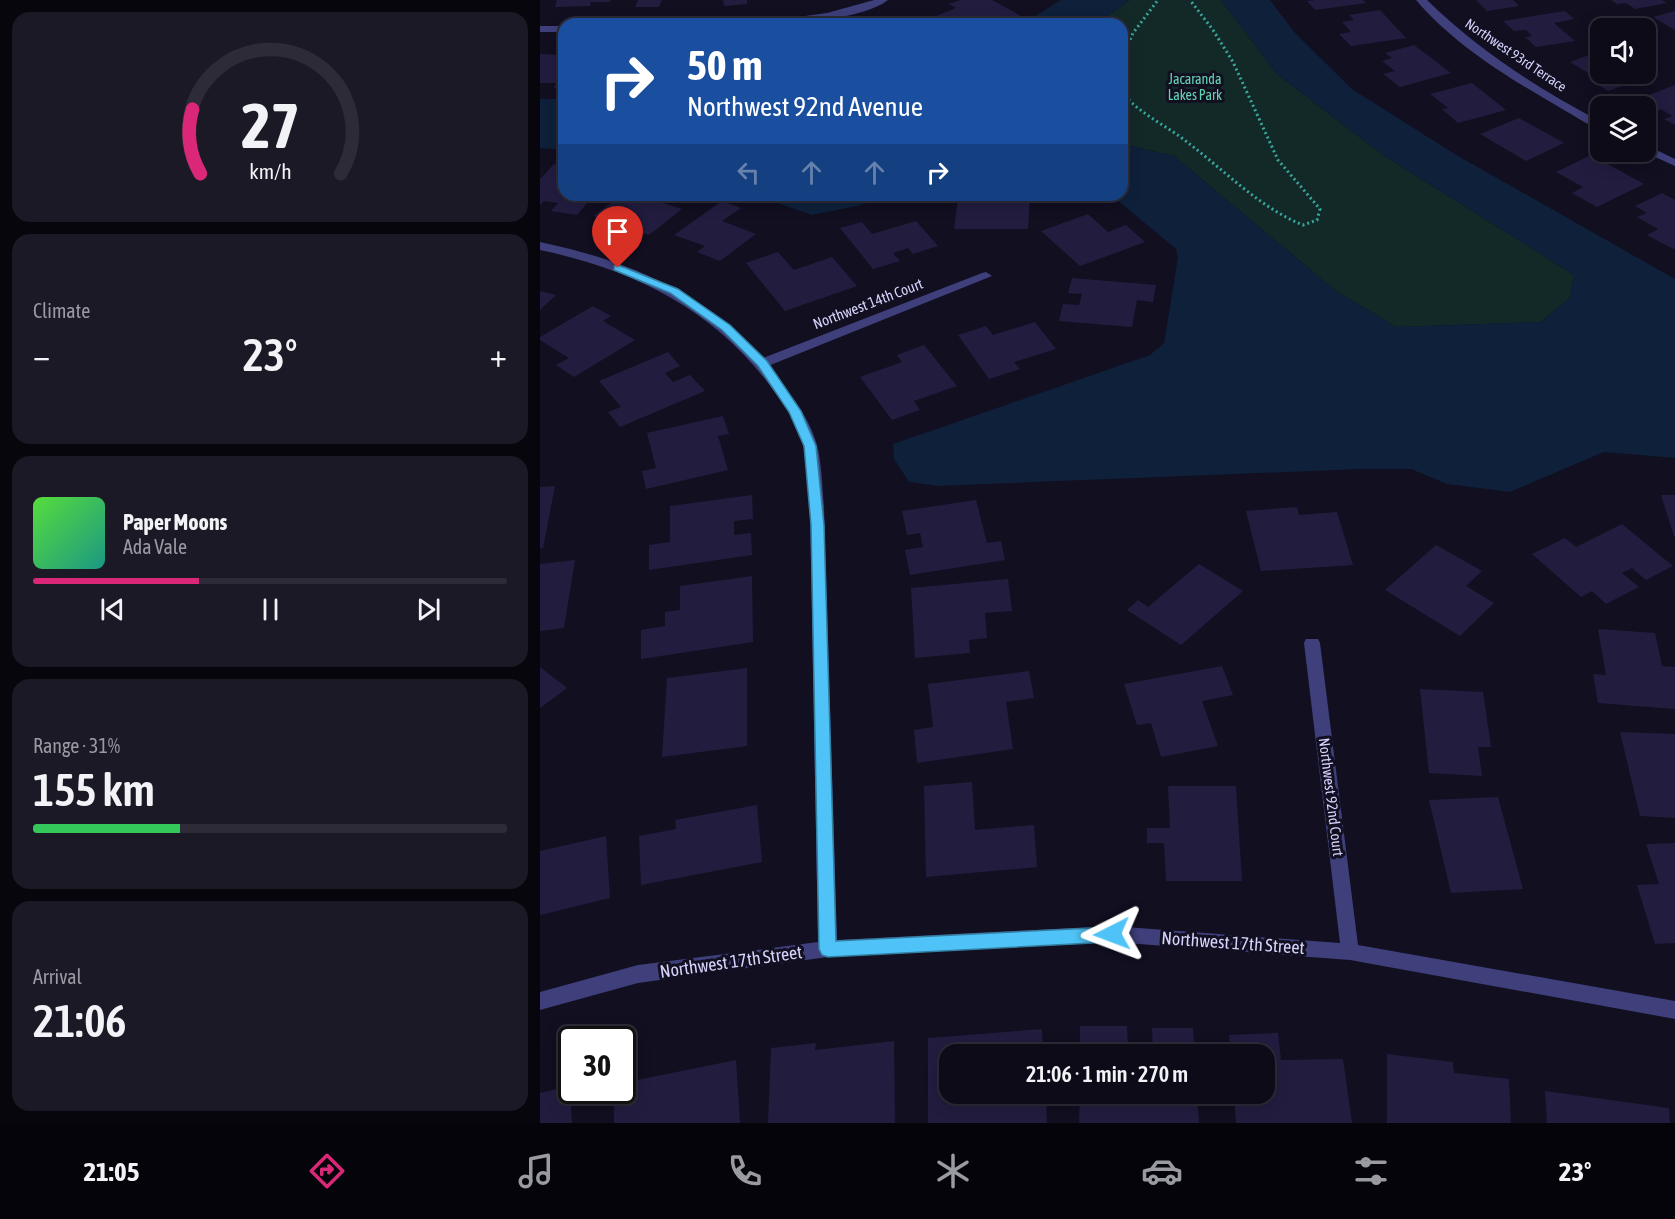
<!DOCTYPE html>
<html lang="en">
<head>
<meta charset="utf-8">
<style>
  body { margin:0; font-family:"Asap Condensed",sans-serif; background:#1b1925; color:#f1f3f6; height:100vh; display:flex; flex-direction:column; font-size:22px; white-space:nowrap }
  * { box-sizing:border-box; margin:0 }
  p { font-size:20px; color:#9a9ba2 }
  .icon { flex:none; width:33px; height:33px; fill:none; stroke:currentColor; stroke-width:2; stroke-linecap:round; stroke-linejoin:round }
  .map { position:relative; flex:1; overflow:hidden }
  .panel { display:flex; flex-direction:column; gap:12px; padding:12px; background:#07060d; width:540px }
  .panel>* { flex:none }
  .hud { position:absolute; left:18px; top:18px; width:570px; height:183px; border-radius:18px; box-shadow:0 3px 15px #0003,0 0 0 2px #2d2b37; background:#1a4fa0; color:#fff; overflow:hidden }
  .tools { position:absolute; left:1050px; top:18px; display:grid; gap:12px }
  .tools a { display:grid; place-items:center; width:66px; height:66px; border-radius:12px; background:#0d0b18; box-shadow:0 3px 15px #0003,0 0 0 2px #2d2b37; font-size:30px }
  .speed { position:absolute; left:18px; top:1026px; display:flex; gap:12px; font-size:30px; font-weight:700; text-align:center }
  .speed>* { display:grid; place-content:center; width:78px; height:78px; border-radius:50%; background:#0d0b18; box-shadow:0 3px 15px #0003,0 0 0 2px #2d2b37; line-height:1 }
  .speed .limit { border:3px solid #111; border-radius:9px; background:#fff; color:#111 }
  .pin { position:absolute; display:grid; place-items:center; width:51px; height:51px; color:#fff; margin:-62px -26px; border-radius:50% 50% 50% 0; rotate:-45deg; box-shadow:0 0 6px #0007 }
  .pin .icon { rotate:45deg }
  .me { position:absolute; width:66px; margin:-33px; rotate:267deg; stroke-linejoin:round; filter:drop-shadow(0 0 4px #0008) }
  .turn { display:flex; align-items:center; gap:21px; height:126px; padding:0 30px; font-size:27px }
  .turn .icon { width:78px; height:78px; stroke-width:2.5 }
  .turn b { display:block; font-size:42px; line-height:51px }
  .lanes { display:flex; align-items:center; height:57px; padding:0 30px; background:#0003; justify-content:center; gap:30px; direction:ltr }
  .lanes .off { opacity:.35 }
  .big { font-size:45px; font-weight:600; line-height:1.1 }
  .panel .tile { flex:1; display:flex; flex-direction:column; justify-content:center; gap:9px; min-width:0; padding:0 21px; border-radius:18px; background:#1b1925 }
  .panel .dial { align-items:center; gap:0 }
  .dial svg { height:156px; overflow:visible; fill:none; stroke:#2d2b37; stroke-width:7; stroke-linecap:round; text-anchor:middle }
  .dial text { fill:#f1f3f6; stroke:none }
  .song { display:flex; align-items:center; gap:18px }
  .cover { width:72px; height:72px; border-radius:9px; background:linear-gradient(135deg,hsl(110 70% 55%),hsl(170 70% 35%)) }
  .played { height:6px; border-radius:3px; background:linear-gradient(90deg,#db2777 35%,#2d2b37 35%) }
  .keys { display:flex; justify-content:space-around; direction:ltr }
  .heat { display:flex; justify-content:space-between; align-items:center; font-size:33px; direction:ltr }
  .charge { height:9px; border-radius:4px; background:linear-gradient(90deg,#34c759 31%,#2d2b37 0) }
  .trip { position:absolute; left:399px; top:1044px; width:336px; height:60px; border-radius:18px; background:#0d0b18; box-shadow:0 3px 15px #0003,0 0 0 2px #2d2b37; font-weight:600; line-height:60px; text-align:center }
  .menu { display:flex; height:96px; justify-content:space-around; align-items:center; background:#05040a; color:#9a9ba2 }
  .menu .icon { width:42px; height:42px }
  .menu .on { color:#db2777 }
  .menu b { font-size:27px; color:#f1f3f6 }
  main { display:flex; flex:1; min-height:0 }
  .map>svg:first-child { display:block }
  .green { fill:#132928 }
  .water { fill:#0e203a }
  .building { fill:#221d3f }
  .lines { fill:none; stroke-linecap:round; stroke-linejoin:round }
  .path { stroke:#39a89d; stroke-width:3; stroke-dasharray:2 3; stroke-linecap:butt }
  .street { fill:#3e3f7b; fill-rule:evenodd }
  .route { fill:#4fc3f7; stroke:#337fa1; stroke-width:1.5 }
  .labels { text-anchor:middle; stroke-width:6; stroke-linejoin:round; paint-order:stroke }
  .far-street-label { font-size:14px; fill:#d5d2fb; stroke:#110f20 }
  .far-park-label { font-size:14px; fill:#65d4b4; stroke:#110f20 }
  .street-label { font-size:15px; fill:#d5d2fb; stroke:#110f20 }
  .near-street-label { font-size:18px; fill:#d5d2fb; stroke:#110f20 }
</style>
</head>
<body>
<main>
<section class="panel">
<div class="tile dial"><svg viewBox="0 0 100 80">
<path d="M14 69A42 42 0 1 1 86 69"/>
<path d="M14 69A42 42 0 0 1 10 36" stroke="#db2777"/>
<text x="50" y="56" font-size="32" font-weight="700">27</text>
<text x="50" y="72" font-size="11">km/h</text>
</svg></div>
<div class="tile"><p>Climate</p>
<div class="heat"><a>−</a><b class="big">23°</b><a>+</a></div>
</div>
<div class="tile">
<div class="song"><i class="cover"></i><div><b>Paper Moons</b><p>Ada Vale</p></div></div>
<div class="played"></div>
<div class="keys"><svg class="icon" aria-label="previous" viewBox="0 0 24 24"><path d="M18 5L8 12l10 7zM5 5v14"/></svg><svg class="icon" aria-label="pause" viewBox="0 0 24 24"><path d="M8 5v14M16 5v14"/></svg><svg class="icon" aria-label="next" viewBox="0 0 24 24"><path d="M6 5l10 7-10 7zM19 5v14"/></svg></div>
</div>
<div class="tile"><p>Range · 31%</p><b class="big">155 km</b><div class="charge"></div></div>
<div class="tile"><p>Arrival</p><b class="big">21:06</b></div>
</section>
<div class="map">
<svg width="1135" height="1123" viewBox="0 0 1135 1123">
  <rect width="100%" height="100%" fill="#110f20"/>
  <path class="green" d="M590,0H681L737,74L843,155L1034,275L1030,298L1001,322L856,327L796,291L634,156L582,144V24H556Z"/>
  <path class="water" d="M521,0H590L556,24H482Z
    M681,0H730L755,33L812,89L913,153L1135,279V458L1064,452L970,492L907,484L871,469H820L398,486L369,482L354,459L353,444L610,355L624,343L638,257L636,249L571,195H582V144L634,156L796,291L856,327L1001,322L1030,298L1034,275L843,155L737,74Z
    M0,99H24V150L0,148Z
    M215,195H350L317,206L272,215Z"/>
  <path class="building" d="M17,0H70V2H51L50,6L15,7Z
    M98,0H122L119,7H95Z
    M183,0H207V4L184,6Z
    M421,0H452L481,16L461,24H449L436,16L415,24H406L394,17L416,8L409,4Z
    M775,0H823L826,3L775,10L767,1Z
    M936,0H973L979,6L947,11Z
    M1071,0H1122L1127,3L1095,9L1086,3L1077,4Z
    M840,10L866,38L811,46L799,34L811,32L802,22L814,20L809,15Z
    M1025,11L1034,19L1014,23L1035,41L996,47L985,37L992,36L986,30L974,31L963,21Z
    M1135,11V30L1113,17Z
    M874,45L911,73L860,87L843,74L855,71L842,61L852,58L845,53Z
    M1060,51V74H1106L1110,76L1068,91L1050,80L1056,78L1030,62Z
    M0,54L24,55V88H14L16,83H0Z
    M932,83L966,110L918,123L902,109L908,108L890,94Z
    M1135,85V125L1124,119L1132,116L1121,109L1110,113L1106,111V106H1098L1091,102Z
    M979,118L1024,143L986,161L940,134Z
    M1051,155L1104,184L1057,207L1032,193L1043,187L1016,172Z
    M14,164L24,166V173L18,180H24V195H54L37,215L11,211L18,203L4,201L0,205V179Z
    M1122,193L1135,200V248L1133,249L1107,235L1118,229L1097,217L1107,213L1095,206Z
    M82,195H111L108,198L142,209L109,235L53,216Z
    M458,195H490L488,229H414L418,198H458Z
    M182,201L201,208L182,221L216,234L180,261L157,252L165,246L134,235Z
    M548,214L568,232L586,225L605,242L540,266L501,231Z
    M376,221L398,246L373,254L368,248L353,253L360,261L333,269L300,228L322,222L332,234Z
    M238,252L254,270L292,257L317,286L245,311L206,263Z
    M532,278L616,285L613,302L597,300L592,327L519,321L523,304L539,305L542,294L528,293Z
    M0,291L16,295L0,310Z
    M53,306L71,316L63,321L95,340L34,377L16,365L29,358L0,340V337Z
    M495,322L516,349L474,362L480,369L449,379L418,335L446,326L453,335Z
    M384,345L417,386L374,401L380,410L352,420L320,377L362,362L357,355Z
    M128,352L140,366L125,373L133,382L150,375L165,391L80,427L68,412L81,407L59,381Z
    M183,416L189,434L178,436L188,470L106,489L102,471L116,468L107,433Z
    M15,486L3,548H0V487Z
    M212,495L213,519L194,521V535L211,533L212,555L109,570V545L130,542V506Z
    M1121,495H1135V536H1134Z
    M436,500L447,543L461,541L465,560L370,575L365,550L383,547L380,533L367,535L362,511Z
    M757,507L759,515L797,512L813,565L721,571L706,511Z
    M1082,524L1133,566L1106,580L1092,568L1082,573L1099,587L1066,604L1052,591L1041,597L992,554L1025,538L1036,547Z
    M896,545L942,571L926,586L954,603L920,636L845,590Z
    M35,560L24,628L0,631V564Z
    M659,564L703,591L641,645L587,610L598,600L608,607Z
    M212,576L213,642L101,659V630L125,626V612L140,610V586Z
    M468,579L472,611L445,613L447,638L429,640L430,653L375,658L371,588Z
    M1058,629L1115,633L1122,666L1135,667V709L1058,703L1053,674L1066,675Z
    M682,666L693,695L662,701L678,746L621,757L611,723L597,725L584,684Z
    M0,667L27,688L0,708Z
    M207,668V746L122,757L127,678Z
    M489,671L494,698L466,702L473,749L377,763L374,730L393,727L388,684Z
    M880,689L943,692L951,747H938L942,776L889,773Z
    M1080,732L1135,734V818L1100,816Z
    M432,782L435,830L494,825L497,867L386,877L384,786Z
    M628,786H696L702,881H626L624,843H607V828H630Z
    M958,797L983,889L911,893L889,800Z
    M217,805L222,862L101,885L99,836L136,829L135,820Z
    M66,836L70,898L0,915V851Z
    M1135,843V943L1115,944L1097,885L1119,884L1106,844Z
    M540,1026H587L588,1051H613L612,1028H653L655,1054H540Z
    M502,1029L503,1054H410V1094H506L507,1123H388V1038Z
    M738,1033L741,1060L803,1059L812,1123H696L694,1094H724V1054H691L689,1035Z
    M354,1041L355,1123H228L231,1048L276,1043L275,1050Z
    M847,1054L913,1062L914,1073L969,1079L971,1123H847Z
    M196,1060L200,1123H74V1090H82V1083Z
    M30,1086L32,1123H0V1093Z
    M1005,1091L1129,1108L1130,1123H1007Z
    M540,1094H657L659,1123H539Z"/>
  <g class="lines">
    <path class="path" d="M582,58L593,33L618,0
      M582,92C599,114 626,125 647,142C684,170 720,208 763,225L777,220L780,209L738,160L693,62L673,30L650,0"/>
    <path class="street" d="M334,0H348C324,19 255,24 224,24L229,21L287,13Z
      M876,0H887C938,50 997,88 1060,121V128C1048,126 1035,116 1024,110C972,80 915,46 876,0Z
      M0,26H24V32H0Z
      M1106,145L1135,159V166L1104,152Z
      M0,242C90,261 159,291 223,358L442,273L446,272L452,276L228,366C247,390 269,415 277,445C282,465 282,486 284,506L297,940L572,926L800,943L764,643L766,639H778L780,643L818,945L1135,1001V1019L810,960L572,942L288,957L98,983L0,1010V992L98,965L278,942L270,506C268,483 268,460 261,438C254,418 241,400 228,383C171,308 91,269 0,250Z"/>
  </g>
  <path class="route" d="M78,265L138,289L190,325L227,361L261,411L276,446L284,525L296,941L572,927L578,929L580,934L578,940L572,942L288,957L282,955L279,949L271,525L264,446L249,412L218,366L182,330L130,293L74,270V266Z"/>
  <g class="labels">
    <g class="far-street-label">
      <text transform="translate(976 55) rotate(34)" y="5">Northwest 93rd Terrace</text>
    </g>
    <g class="far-park-label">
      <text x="655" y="84">Jacaranda<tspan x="655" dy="16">Lakes Park</tspan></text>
    </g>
    <g class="street-label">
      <text transform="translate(328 304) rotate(-21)" y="5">Northwest 14th Court</text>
      <text transform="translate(791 797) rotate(83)" y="5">Northwest 92nd Court</text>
    </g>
    <g class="near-street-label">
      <text transform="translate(693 943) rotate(4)" y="6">Northwest 17th Street</text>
      <text transform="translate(191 962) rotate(-8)" y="6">Northwest 17th Street</text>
    </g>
  </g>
</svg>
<div class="tools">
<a><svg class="icon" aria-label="sound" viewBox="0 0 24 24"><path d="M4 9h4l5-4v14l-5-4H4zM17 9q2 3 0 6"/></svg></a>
<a><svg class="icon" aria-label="layers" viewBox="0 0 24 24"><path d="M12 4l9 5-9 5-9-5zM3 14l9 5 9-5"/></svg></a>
</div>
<div class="speed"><div class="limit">30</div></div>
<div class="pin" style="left:78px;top:268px;background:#d93025"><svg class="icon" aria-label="arrive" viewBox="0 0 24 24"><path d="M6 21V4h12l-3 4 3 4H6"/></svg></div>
<svg class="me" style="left:572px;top:934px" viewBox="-20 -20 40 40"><path d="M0-17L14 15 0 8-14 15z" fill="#4fc3f7" stroke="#fff" stroke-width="4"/></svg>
<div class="trip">21:06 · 1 min · 270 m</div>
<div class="hud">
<div class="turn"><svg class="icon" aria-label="right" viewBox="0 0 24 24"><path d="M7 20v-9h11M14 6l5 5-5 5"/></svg><div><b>50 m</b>Northwest 92nd Avenue</div></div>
<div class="lanes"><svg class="icon off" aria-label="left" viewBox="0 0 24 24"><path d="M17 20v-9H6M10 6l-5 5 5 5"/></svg><svg class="icon off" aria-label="ahead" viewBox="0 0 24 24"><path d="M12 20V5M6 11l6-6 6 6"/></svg><svg class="icon off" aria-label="ahead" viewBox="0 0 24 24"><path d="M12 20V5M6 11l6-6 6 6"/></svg><svg class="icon" aria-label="right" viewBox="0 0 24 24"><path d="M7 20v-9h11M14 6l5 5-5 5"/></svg></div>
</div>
</div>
</main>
<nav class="menu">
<b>21:05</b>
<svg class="icon on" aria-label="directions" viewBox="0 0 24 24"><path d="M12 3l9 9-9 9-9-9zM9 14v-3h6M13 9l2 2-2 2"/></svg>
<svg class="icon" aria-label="music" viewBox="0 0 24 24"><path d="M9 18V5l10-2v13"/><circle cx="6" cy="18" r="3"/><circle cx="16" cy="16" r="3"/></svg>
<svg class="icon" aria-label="phone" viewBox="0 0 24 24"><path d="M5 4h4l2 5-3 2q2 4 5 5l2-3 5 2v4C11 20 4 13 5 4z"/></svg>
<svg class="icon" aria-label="climate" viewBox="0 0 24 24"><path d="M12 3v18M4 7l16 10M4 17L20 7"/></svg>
<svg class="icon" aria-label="car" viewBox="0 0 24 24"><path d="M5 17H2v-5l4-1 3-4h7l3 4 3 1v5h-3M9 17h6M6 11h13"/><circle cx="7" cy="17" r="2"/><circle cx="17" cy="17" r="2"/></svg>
<svg class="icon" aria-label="filters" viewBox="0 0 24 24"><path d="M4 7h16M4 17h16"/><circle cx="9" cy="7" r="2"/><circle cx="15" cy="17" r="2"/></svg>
<b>23°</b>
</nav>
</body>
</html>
